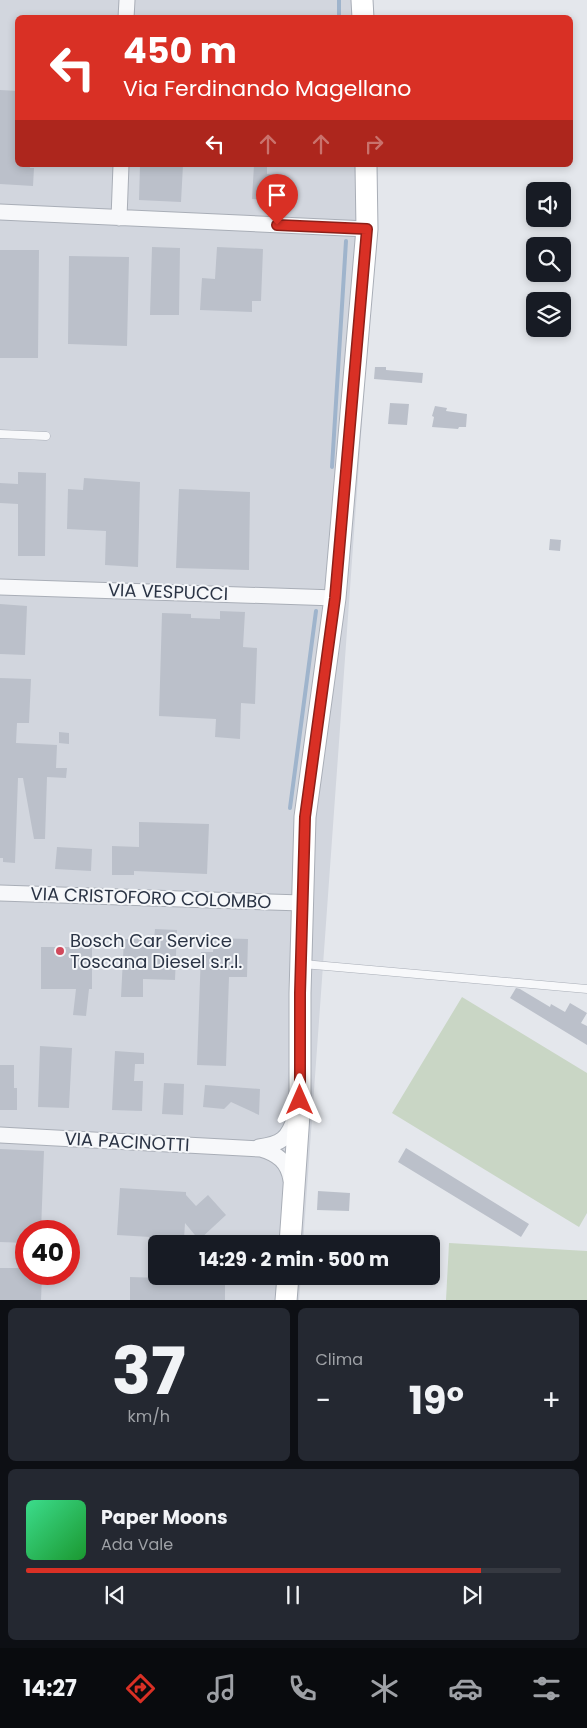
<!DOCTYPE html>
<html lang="it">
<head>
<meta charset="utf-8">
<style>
  body { margin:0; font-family:Poppins,sans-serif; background:#242831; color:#f1f3f6; height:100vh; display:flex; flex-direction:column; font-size:19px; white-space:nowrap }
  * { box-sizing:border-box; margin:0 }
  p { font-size:16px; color:#9ea1a6 }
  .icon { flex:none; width:28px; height:28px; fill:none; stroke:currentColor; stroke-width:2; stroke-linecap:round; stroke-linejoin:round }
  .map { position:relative; height:1300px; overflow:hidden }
  .side { display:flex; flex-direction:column; gap:8px; padding:8px; background:#0d0f14; flex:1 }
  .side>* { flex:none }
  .guide { position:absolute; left:15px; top:15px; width:558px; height:152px; border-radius:8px; box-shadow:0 2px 8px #0003; background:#d93025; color:#fff; overflow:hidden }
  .fabs { position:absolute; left:526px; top:182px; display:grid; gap:10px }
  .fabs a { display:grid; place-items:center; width:45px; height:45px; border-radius:8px; background:#171b24; box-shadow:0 2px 8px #0003; font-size:25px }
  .speed { position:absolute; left:15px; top:1220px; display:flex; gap:10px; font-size:25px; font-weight:700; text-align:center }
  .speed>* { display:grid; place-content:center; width:65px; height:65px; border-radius:50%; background:#171b24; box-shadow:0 2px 8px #0003; line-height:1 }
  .speed .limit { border:8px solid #d22; background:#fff; color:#111 }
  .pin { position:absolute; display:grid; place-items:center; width:42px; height:42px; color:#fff; margin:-51px -21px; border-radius:50% 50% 50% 0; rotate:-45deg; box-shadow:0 0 5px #0007 }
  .pin .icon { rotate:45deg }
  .me { position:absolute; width:55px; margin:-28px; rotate:0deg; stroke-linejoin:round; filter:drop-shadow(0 0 4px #0008) }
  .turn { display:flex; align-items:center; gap:18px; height:105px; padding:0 25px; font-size:22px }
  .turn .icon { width:65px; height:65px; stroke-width:2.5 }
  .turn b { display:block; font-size:35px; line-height:42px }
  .lanes { display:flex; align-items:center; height:48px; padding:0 25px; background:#0003; justify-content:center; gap:25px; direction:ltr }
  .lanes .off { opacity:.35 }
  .big { font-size:38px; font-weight:700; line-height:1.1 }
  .side .tile { flex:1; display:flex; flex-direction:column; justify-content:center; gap:8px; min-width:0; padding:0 18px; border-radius:8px; background:#242831 }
  .side .dial { align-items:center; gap:0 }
  .dial b { font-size:65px; line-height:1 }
  .song { display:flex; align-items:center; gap:15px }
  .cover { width:60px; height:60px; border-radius:8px; background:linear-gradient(135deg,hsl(150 70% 55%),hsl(130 70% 35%)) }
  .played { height:5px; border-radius:2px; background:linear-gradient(90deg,#d93025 85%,#363941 85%) }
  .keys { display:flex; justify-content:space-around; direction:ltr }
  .heat { display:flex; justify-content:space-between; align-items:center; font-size:28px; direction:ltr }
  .side .tiles { flex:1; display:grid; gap:8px; grid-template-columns:1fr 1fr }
  .tile:last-child { grid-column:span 2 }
  .trip { position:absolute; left:148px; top:1235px; width:292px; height:50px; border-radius:8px; background:#171b24; box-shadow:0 2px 8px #0003; font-weight:700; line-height:50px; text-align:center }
  .menu { display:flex; height:80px; justify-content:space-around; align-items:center; background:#090b0e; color:#9ea1a6 }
  .menu .icon { width:35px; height:35px }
  .menu .on { color:#d93025 }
  .menu b { font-size:22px; color:#f1f3f6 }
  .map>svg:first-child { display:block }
  .built { fill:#d2d6de; fill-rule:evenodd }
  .green { fill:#c9d6c5 }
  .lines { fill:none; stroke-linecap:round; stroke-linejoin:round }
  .stream { stroke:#9fb4cc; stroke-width:4 }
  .building { fill:#bbc0ca }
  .lane-casing { stroke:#a9aeb7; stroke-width:9 }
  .street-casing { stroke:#a9aeb7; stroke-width:17 }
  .secondary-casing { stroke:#a9aeb7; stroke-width:23 }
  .lane { stroke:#f7f8fa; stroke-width:8 }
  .street { stroke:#f7f8fa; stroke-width:15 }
  .secondary { stroke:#fff; stroke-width:21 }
  .route-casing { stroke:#8d1f18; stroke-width:12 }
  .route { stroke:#d93025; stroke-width:9 }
  .poi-dot { fill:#d1495b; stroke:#f4f6f9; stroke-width:2 }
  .labels { text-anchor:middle; stroke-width:4; stroke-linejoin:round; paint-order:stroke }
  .street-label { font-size:18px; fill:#2b3445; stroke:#f4f6f9 }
  .poi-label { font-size:18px; fill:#2b3445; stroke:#f4f6f9; text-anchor:start }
</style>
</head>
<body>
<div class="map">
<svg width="587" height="1301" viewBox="0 0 587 1301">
  <rect width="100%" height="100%" fill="#e4e7ec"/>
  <path class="built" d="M0,0H368V18H18V165H374L376,226L303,1244H156V1276H301L299,1300L0,1301ZM26,1231H69V1274H26Z"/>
  <path class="green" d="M462,997L587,1073V1213L579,1227L392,1113Z
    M449,1243L587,1251V1300H446Z"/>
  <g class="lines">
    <path class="stream" d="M339,0V18
      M332,467L346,241
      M290,808L316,611"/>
  </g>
  <path class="building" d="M0,90L18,91V165H30V168H34L33,186L0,184Z
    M140,165H183L181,202L139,200Z
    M254,165H267V174L279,175L278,200L252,199Z
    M152,247L180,248L179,315H150Z
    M217,247L263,249L261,301H252V312L200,310L202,278L215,279Z
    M0,250H39L38,358H0Z
    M69,256L129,257L127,346L68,344Z
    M375,367H386V370L423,373L422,383L374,379Z
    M390,403L409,404L407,425L388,424Z
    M435,406L447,408L446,411L467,414L466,427H459L458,429L432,427L434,417L432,416Z
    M18,472L46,473L45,556H18V504L0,503V483L18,484Z
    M84,478L140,482L138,567L105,565L106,531L67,529L68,489L83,490Z
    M179,489L250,492L249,570L176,568Z
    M550,539L561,540L560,551L549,550Z
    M0,604L27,606L25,655L0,654Z
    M220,611L245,612L243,647L257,648L255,704L241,703L240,739L215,737L216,719L159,716L162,613L191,614V618L220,619Z
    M0,678L31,679L29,723H17L16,743L57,745L56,768H67L66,778L47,777L45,839H34L23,778H18L15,863L3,862V858H0Z
    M59,732L69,733V744L59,743Z
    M139,822L209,824L207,874L134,871V875H112V846L139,847Z
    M57,847L92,849L91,871L55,869Z
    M155,929L177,930L175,980L143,979V997H121L124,939H154Z
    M214,938L248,939L247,977H229L226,1066L197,1065L201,952H213Z
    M41,947H92V989H89L86,1016L73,1015L76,989H41Z
    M516,988L520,989L550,1007L551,1004L565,1012L570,1003L587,1013L581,1023L587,1026V1045L510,998Z
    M40,1046L72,1048L69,1108L38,1107Z
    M115,1051L144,1053V1064H135L134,1081H143L142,1111L112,1110Z
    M0,1065H14V1088H17V1110H0Z
    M164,1083L184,1084L183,1115L162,1114Z
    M205,1085L260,1089L259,1115L231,1102L224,1109L203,1107Z
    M406,1148L529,1224L521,1237L398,1162Z
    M0,1149L44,1151L41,1231H26V1243L0,1242Z
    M120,1188L186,1192V1195L196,1206L208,1195L226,1215L199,1240L185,1223L184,1239L117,1235Z
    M318,1191L350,1193L349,1211L317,1210Z
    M0,1268H26V1274H42L41,1301H0Z
    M130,1277L225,1280V1301H130Z"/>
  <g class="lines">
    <g class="lane-casing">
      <path id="lane" d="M0,434L46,436
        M303,964L587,989"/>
    </g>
    <g class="street-casing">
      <path id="street" d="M126,18L127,0
        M0,212L367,229
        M119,218L121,165
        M0,587L335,598
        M0,893L302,903
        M0,1135L261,1149C278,1154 288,1162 291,1180
        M259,1147C281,1144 288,1139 295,1117"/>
    </g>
    <g class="secondary-casing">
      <path id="secondary" d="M362,0L363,18
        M290,1244L300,1100V993L305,817L335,598L367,229L366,165
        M286,1301L288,1276"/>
    </g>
    <use href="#lane" class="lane"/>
    <use href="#street" class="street"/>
    <use href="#secondary" class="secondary"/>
  </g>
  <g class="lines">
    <g class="route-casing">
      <path id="route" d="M277,225L367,229L335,598L305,817L300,993V1100"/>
    </g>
    <use href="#route" class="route"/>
  </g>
  <circle class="poi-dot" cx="60" cy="951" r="5"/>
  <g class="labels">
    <g class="street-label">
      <text transform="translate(168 592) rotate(2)" y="6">VIA VESPUCCI</text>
      <text transform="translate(151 898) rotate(2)" y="6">VIA CRISTOFORO COLOMBO</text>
      <text transform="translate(127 1142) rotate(3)" y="6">VIA PACINOTTI</text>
    </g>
    <g class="poi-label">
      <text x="70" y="947">Bosch Car Service<tspan x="70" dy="21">Toscana Diesel s.r.l.</tspan></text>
    </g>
  </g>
</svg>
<div class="fabs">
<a><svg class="icon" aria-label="sound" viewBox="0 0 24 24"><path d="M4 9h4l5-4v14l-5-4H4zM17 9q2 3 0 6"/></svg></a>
<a><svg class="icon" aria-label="search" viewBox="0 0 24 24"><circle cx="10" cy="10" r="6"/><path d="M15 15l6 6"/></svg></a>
<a><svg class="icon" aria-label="layers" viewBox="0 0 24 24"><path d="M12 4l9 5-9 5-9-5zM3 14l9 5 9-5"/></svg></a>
</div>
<div class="speed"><div class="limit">40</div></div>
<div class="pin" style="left:277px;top:225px;background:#d93025"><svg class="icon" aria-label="arrive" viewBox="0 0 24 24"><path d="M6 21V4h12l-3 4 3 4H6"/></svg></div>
<svg class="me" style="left:300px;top:1100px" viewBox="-20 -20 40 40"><path d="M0-17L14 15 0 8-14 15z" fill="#d93025" stroke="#fff" stroke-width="4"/></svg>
<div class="trip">14:29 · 2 min · 500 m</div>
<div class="guide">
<div class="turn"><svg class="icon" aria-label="left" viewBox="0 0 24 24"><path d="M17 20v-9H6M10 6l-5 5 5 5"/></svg><div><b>450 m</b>Via Ferdinando Magellano</div></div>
<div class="lanes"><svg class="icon" aria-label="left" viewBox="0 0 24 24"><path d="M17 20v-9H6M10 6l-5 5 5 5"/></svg><svg class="icon off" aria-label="ahead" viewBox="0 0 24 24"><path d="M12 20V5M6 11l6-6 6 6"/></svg><svg class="icon off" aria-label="ahead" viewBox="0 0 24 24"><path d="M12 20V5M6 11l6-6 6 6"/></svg><svg class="icon off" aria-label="right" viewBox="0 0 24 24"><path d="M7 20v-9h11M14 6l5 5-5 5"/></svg></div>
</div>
</div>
<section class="side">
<div class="tiles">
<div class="tile dial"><b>37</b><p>km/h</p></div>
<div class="tile"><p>Clima</p>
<div class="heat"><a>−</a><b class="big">19°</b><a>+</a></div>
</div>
<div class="tile">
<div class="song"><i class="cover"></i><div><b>Paper Moons</b><p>Ada Vale</p></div></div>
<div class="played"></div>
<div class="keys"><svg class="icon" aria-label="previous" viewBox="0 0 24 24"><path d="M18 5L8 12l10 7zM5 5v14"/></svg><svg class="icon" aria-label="pause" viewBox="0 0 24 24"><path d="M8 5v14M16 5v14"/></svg><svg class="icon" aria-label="next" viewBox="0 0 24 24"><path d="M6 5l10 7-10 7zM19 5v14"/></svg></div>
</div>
</div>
</section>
<nav class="menu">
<b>14:27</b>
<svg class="icon on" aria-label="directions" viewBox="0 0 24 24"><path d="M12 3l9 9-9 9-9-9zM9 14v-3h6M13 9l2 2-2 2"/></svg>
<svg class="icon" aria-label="music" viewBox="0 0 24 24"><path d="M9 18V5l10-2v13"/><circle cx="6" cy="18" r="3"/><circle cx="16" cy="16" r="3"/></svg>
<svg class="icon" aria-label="phone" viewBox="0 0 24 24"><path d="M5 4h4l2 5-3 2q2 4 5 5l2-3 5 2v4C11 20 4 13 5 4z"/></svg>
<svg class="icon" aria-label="climate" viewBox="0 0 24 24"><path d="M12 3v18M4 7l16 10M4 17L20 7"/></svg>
<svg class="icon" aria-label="car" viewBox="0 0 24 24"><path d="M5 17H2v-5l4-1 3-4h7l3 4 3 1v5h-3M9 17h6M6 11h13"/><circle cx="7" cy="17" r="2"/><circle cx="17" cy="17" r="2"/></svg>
<svg class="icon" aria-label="filters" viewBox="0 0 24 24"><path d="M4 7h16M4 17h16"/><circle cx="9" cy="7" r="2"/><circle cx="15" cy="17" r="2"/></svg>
</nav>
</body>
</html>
